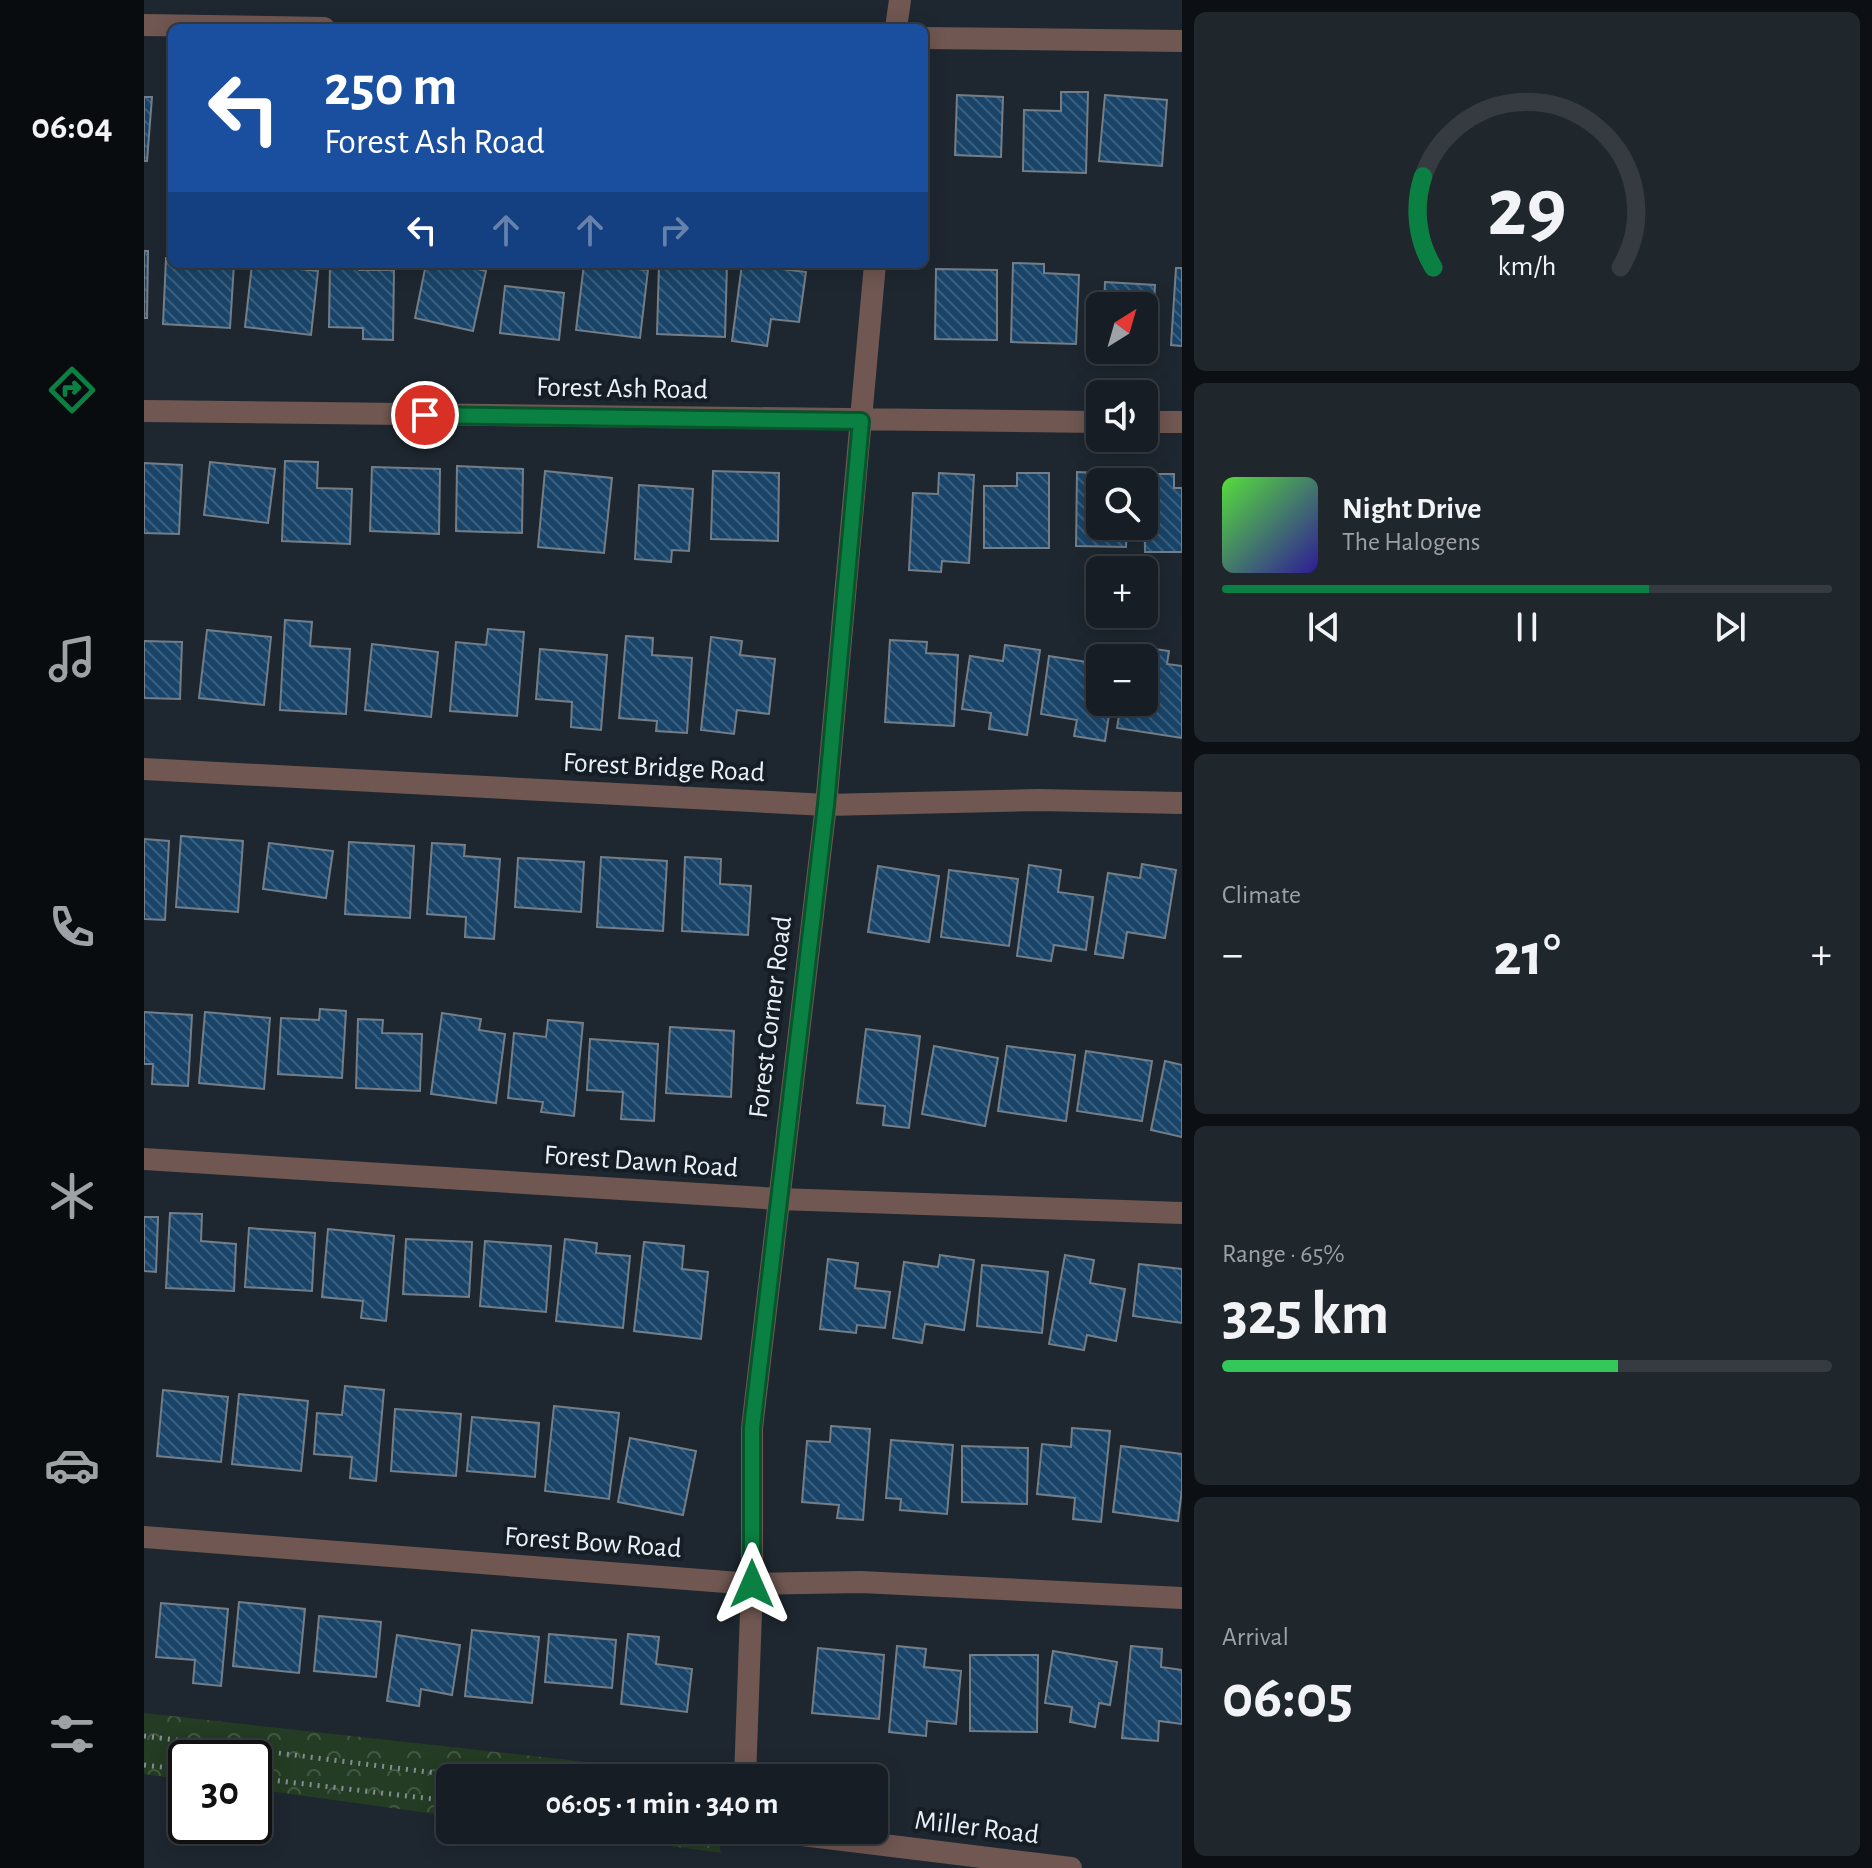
<!DOCTYPE html>
<html lang="en">
<head>
<meta charset="utf-8">
<style>
  body { margin:0; font-family:"Alegreya Sans",sans-serif; background:#1f262c; color:#f1f3f6; height:100vh; display:flex; flex-direction:column; font-size:30px; white-space:nowrap }
  * { box-sizing:border-box; margin:0 }
  p { font-size:26px; color:#9ea2a6 }
  .icon { flex:none; width:44px; height:44px; fill:none; stroke:currentColor; stroke-width:2; stroke-linecap:round; stroke-linejoin:round }
  .map { position:relative; flex:1; overflow:hidden }
  .details { display:flex; flex-direction:column; gap:12px; padding:12px; background:#0c1014; width:690px }
  .details>* { flex:none }
  .banner { position:absolute; left:24px; top:24px; width:760px; height:244px; border-radius:12px; box-shadow:0 4px 20px #0003,0 0 0 2px #353b41; background:#1a4fa0; color:#fff; overflow:hidden }
  .needle { width:52px; rotate:37deg }
  .fabs { position:absolute; left:942px; top:292px; display:grid; gap:16px }
  .fabs a { display:grid; place-items:center; width:72px; height:72px; border-radius:12px; background:#161d24; box-shadow:0 4px 20px #0003,0 0 0 2px #353b41; font-size:40px }
  .speed { position:absolute; left:24px; top:1740px; display:flex; gap:16px; font-size:40px; font-weight:700; text-align:center }
  .speed>* { display:grid; place-content:center; width:104px; height:104px; border-radius:50%; background:#161d24; box-shadow:0 4px 20px #0003,0 0 0 2px #353b41; line-height:1 }
  .speed .limit { border:4px solid #111; border-radius:12px; background:#fff; color:#111 }
  .pin { position:absolute; display:grid; place-items:center; width:68px; height:68px; color:#fff; margin:-34px; border:4px solid #fff; border-radius:50%; box-shadow:0 2px 8px #0007 }
  .me { position:absolute; width:88px; margin:-44px; rotate:0deg; stroke-linejoin:round; filter:drop-shadow(0 0 6px #0008) }
  .turn { display:flex; align-items:center; gap:28px; height:168px; padding:0 24px; font-size:36px }
  .turn .icon { width:104px; height:104px; stroke-width:2.5 }
  .turn b { display:block; font-size:56px; line-height:68px }
  .lanes { display:flex; align-items:center; height:76px; padding:0 24px; background:#0003; justify-content:center; gap:40px; direction:ltr }
  .lanes .off { opacity:.35 }
  .big { font-size:60px; font-weight:700; line-height:1.1 }
  .details .tile { flex:1; display:flex; flex-direction:column; justify-content:center; gap:12px; min-width:0; padding:0 28px; border-radius:12px; background:#1f262c }
  .details .dial { align-items:center; gap:0 }
  .dial svg { height:208px; overflow:visible; fill:none; stroke:#353b41; stroke-width:7; stroke-linecap:round; text-anchor:middle }
  .dial text { fill:#f1f3f6; stroke:none }
  .song { display:flex; align-items:center; gap:24px }
  .cover { width:96px; height:96px; border-radius:12px; background:linear-gradient(135deg,hsl(110 70% 55%),hsl(250 70% 35%)) }
  .played { height:8px; border-radius:4px; background:linear-gradient(90deg,#0b8043 70%,#353b41 70%) }
  .keys { display:flex; justify-content:space-around; direction:ltr }
  .heat { display:flex; justify-content:space-between; align-items:center; font-size:44px; direction:ltr }
  .charge { height:12px; border-radius:6px; background:linear-gradient(90deg,#34c759 65%,#353b41 0) }
  .trip { position:absolute; left:292px; top:1764px; width:452px; height:80px; border-radius:12px; background:#161d24; box-shadow:0 4px 20px #0003,0 0 0 2px #353b41; font-weight:700; line-height:80px; text-align:center }
  main { display:flex; flex:1; min-height:0 }
  .tabs { display:flex; flex-direction:column; width:144px; justify-content:space-around; align-items:center; background:#090c0e; color:#9ea2a6 }
  .tabs .icon { width:56px; height:56px }
  .tabs .on { color:#0b8043 }
  .tabs b { font-size:36px; color:#f1f3f6 }
  .map>svg:first-child { display:block }
  .park { fill:url(#park-crowns) }
  .building { fill:url(#building-back-hatch); stroke:#737e88; stroke-width:2 }
  .lines { fill:none; stroke-linecap:round; stroke-linejoin:round }
  .path { stroke:#858d94; stroke-width:5; stroke-dasharray:2 6; stroke-linecap:butt }
  .minor { stroke:#705751; stroke-width:22 }
  .route-casing { stroke:#07532c; stroke-width:20 }
  .route { stroke:#0b8043; stroke-width:14 }
  .labels { text-anchor:middle; stroke-width:8; stroke-linejoin:round; paint-order:stroke }
  .street-label { font-size:28px; fill:#eaf0f6; stroke:#151e26 }
</style>
</head>
<body>
<main>
<nav class="tabs">
<b>06:04</b>
<svg class="icon on" aria-label="directions" viewBox="0 0 24 24"><path d="M12 3l9 9-9 9-9-9zM9 14v-3h6M13 9l2 2-2 2"/></svg>
<svg class="icon" aria-label="music" viewBox="0 0 24 24"><path d="M9 18V5l10-2v13"/><circle cx="6" cy="18" r="3"/><circle cx="16" cy="16" r="3"/></svg>
<svg class="icon" aria-label="phone" viewBox="0 0 24 24"><path d="M5 4h4l2 5-3 2q2 4 5 5l2-3 5 2v4C11 20 4 13 5 4z"/></svg>
<svg class="icon" aria-label="climate" viewBox="0 0 24 24"><path d="M12 3v18M4 7l16 10M4 17L20 7"/></svg>
<svg class="icon" aria-label="car" viewBox="0 0 24 24"><path d="M5 17H2v-5l4-1 3-4h7l3 4 3 1v5h-3M9 17h6M6 11h13"/><circle cx="7" cy="17" r="2"/><circle cx="17" cy="17" r="2"/></svg>
<svg class="icon" aria-label="filters" viewBox="0 0 24 24"><path d="M4 7h16M4 17h16"/><circle cx="9" cy="7" r="2"/><circle cx="15" cy="17" r="2"/></svg>
</nav>
<div class="map">
<svg width="1038" height="1868" viewBox="0 0 1038 1868">
  <defs>
    <pattern id="park-crowns" width="20" height="18" patternUnits="userSpaceOnUse" patternTransform="scale(2)"><rect width="20" height="18" fill="#243c23"/><path d="M2 6a3 3 0 1 1 6 0M12 15a3 3 0 1 1 6 0" fill="none" stroke="#445844"/></pattern>
    <pattern id="building-back-hatch" width="6" height="6" patternUnits="userSpaceOnUse" patternTransform="scale(2)"><rect width="6" height="6" fill="#194468"/><path d="M-1 5l2 2M0 0l6 6M5-1l2 2" fill="none" stroke="#3b5f7e"/></pattern>
  </defs>
  <rect width="100%" height="100%" fill="#1e2730"/>
  <path class="park" d="M0,1713L552,1774L554,1778H306V1816L110,1789V1758H42V1780L0,1774Z
    M408,1830H570L577,1853Z"/>
  <path class="building" d="M917,92H944L942,173L879,171L880,110L917,111Z
    M813,95L859,97L857,157L811,155Z
    M961,95L1023,100L1018,166L955,161Z
    M0,97H8L3,161H0Z
    M0,251H4L3,318H0Z
    M22,258H28V264H90L86,328L19,324Z
    M869,263L900,264V273L935,275L932,344L867,342Z
    M108,264L174,271L167,335L101,327Z
    M186,264H215V270H250L249,340L219,339V328L185,327Z
    M282,264H311L342,271L329,331L271,318Z
    M440,264L504,270L496,338L432,330Z
    M515,264H583L581,337L513,334Z
    M598,264H631V268L662,272L655,322L627,319L623,346L588,341Z
    M1032,268H1038V346L1027,345Z
    M792,269L853,270V340L791,339Z
    M961,282L1011,285L1008,346L1000,345V306H960Z
    M361,286L420,293L415,340L356,333Z
    M141,461L174,462L173,488L208,489L206,544L138,541Z
    M66,462L131,469L124,523L60,515Z
    M0,463L38,465L35,534L0,533Z
    M313,466L379,469L378,533L312,531Z
    M228,467L296,469L295,534L226,531Z
    M401,471L468,478L460,553L394,547Z
    M569,471L635,473L634,541L567,539Z
    M933,472L984,474V482H956V526H983L982,547L932,546Z
    M795,473L830,475L825,563L798,561L797,572L765,570L769,493L794,494Z
    M873,473H905V548H840V486H873Z
    M1000,474H1030V488H1038V552H1001Z
    M495,485L549,489L545,551L528,550L527,562L491,559Z
    M141,620L168,622L166,646L206,649L202,714L136,710Z
    M344,629L380,632L373,716L306,711L312,642L342,645Z
    M63,630L127,637L120,705L55,698Z
    M482,636L509,638L508,655L548,658L543,733L512,731L513,721L475,718Z
    M567,637L598,641L596,655L631,659L625,714L593,710L590,734L557,730Z
    M746,640L783,642L782,653L814,655L810,726L741,722Z
    M0,641L38,642L36,699L0,698Z
    M228,644L294,652L287,717L221,710Z
    M861,645L896,650L883,735L845,729L847,713L818,709L826,656L859,661Z
    M997,647L1025,651L1023,664L1038,666V738L973,728L977,702H1000V658H995Z
    M396,649L463,655L457,730L427,727L428,702L392,699Z
    M905,656L956,664V702H967L961,741L930,736L933,720L897,714Z
    M37,836L99,841L94,912L32,907Z
    M0,839L25,841L21,920L0,919Z
    M205,842L270,846L266,918L201,914Z
    M125,843L189,851L182,898L119,889Z
    M288,843L321,845L320,856L356,859L350,939L321,937L322,917L283,914Z
    M457,857L523,861L519,931L453,927Z
    M541,857L577,859L576,884L607,886L604,935L538,931Z
    M374,858L440,862L437,912L371,907Z
    M998,864L1032,870L1021,938L983,932L979,958L951,954L964,873L996,878Z
    M885,865L917,870L914,892L949,897L942,950L910,945L907,961L873,956Z
    M734,866L795,876L785,942L724,932Z
    M805,870L874,879L865,946L797,937Z
    M176,1009L202,1011L198,1078L134,1074L137,1018L175,1020Z
    M0,1012L48,1015L44,1086L8,1084L9,1064H0Z
    M61,1012L126,1018L120,1089L55,1083Z
    M298,1013L337,1019L335,1030L361,1034L352,1103L287,1094Z
    M214,1019L239,1020L238,1033L278,1034L276,1091L212,1088Z
    M404,1020L439,1023L430,1116L397,1112L399,1102L364,1098L370,1033L402,1037Z
    M526,1027L590,1031L587,1097L522,1093Z
    M722,1029L776,1036L765,1128L739,1125L741,1106L713,1103Z
    M446,1039L514,1044L510,1121L477,1119L479,1092L443,1090Z
    M790,1046L854,1058L841,1126L778,1114Z
    M863,1046L931,1055L922,1121L854,1111Z
    M942,1051L1008,1061L998,1121L933,1111Z
    M1021,1061L1038,1065V1137L1007,1130Z
    M26,1213L58,1214L57,1241L92,1244L90,1291L22,1288Z
    M0,1217H14L12,1272L0,1271Z
    M105,1228L171,1233L168,1291L101,1287Z
    M184,1229L250,1236L242,1321L217,1318L219,1301L178,1297Z
    M262,1239L328,1242L325,1297L259,1294Z
    M421,1239L453,1243L452,1253L486,1256L479,1328L412,1321Z
    M341,1241L407,1246L402,1312L336,1306Z
    M500,1242L540,1246L538,1269L564,1272L557,1339L490,1331Z
    M796,1255L830,1260L820,1330L781,1324L778,1343L749,1338L760,1262L794,1267Z
    M921,1255L950,1260L946,1283L981,1289L972,1341L943,1335L940,1350L905,1344Z
    M684,1259L714,1263L711,1288L746,1292L741,1328L713,1325L712,1333L676,1329Z
    M995,1264L1038,1269V1323L989,1316Z
    M838,1265L904,1272L898,1333L833,1326Z
    M201,1386L240,1390L232,1481L206,1478L208,1457L170,1454L173,1413L198,1415Z
    M19,1390L84,1397L77,1462L13,1456Z
    M95,1394L164,1401L157,1471L88,1464Z
    M410,1406L475,1413L465,1499L401,1491Z
    M251,1409L317,1414L312,1476L247,1471Z
    M328,1417L395,1423L391,1477L323,1471Z
    M687,1426L726,1429L719,1520L693,1518L695,1505L658,1502L663,1441L686,1442Z
    M928,1428L966,1431L957,1522L929,1519L931,1498L893,1494L898,1444L927,1447Z
    M486,1438L552,1451L539,1515L474,1502Z
    M747,1440L809,1445L803,1514L756,1510L757,1499L742,1498Z
    M818,1446L884,1448L883,1504L818,1502Z
    M977,1446L1038,1454V1489L1034,1521L969,1512Z
    M95,1602L161,1609L155,1673L89,1666Z
    M17,1603L84,1609L77,1686L49,1683L51,1660L12,1657Z
    M175,1616L237,1622L232,1677L170,1671Z
    M328,1630L395,1637L388,1703L321,1696Z
    M405,1634L472,1640L468,1688L401,1682Z
    M484,1634L515,1637L512,1664L548,1669L543,1712L477,1704Z
    M253,1635L316,1645L308,1695L277,1689L275,1706L243,1701Z
    M753,1646L782,1649L780,1667L817,1671L812,1724L783,1721L782,1736L745,1732Z
    M987,1646L1018,1649L1017,1667L1038,1670V1724L1015,1721L1014,1741L978,1738Z
    M674,1648L740,1655L735,1719L668,1713Z
    M909,1651L973,1662L966,1705L955,1703L951,1727L926,1722L928,1707L901,1703Z
    M826,1655H894L893,1732L826,1731Z"/>
  <g class="lines">
    <path class="path" d="M0,1736L331,1778
      M0,1765L42,1770
      M110,1778L306,1801"/>
    <path class="minor" d="M0,25L180,28
      M752,28L756,0
      M780,38L1038,41
      M0,411L956,422
      M1000,422H1038
      M0,769L682,805L894,800L1038,803
      M0,1159L635,1199L1038,1213
      M0,1537L608,1584L717,1582L1038,1598
      M601,1778L608,1584V1428L682,805L731,264
      M637,1830L642,1833L927,1868"/>
  </g>
  <g class="lines">
    <g class="route-casing">
      <path id="route" d="M281,415L717,421L682,805L608,1428V1584"/>
    </g>
    <use href="#route" class="route"/>
  </g>
  <g class="labels">
    <g class="street-label">
      <text transform="translate(478 387) rotate(1)" y="10">Forest Ash Road</text>
      <text transform="translate(520 766) rotate(3)" y="10">Forest Bridge Road</text>
      <text transform="translate(625 1017) rotate(-83)" y="10">Forest Corner Road</text>
      <text transform="translate(497 1160) rotate(4)" y="10">Forest Dawn Road</text>
      <text transform="translate(449 1541) rotate(4)" y="10">Forest Bow Road</text>
      <text transform="translate(833 1826) rotate(7)" y="10">Miller Road</text>
    </g>
  </g>
</svg>
<div class="fabs">
<a><svg class="needle" viewBox="-14 -14 28 28"><path d="M0-13l5 13h-10z" fill="#e53935"/><path d="M0 13l5-13h-10z" fill="#9ea2a6"/></svg></a>
<a><svg class="icon" aria-label="sound" viewBox="0 0 24 24"><path d="M4 9h4l5-4v14l-5-4H4zM17 9q2 3 0 6"/></svg></a>
<a><svg class="icon" aria-label="search" viewBox="0 0 24 24"><circle cx="10" cy="10" r="6"/><path d="M15 15l6 6"/></svg></a>
<a>+</a>
<a>−</a>
</div>
<div class="speed"><div class="limit">30</div></div>
<div class="pin" style="left:281px;top:415px;background:#d93025"><svg class="icon" aria-label="arrive" viewBox="0 0 24 24"><path d="M6 21V4h12l-3 4 3 4H6"/></svg></div>
<svg class="me" style="left:608px;top:1584px" viewBox="-20 -20 40 40"><path d="M0-17L14 15 0 8-14 15z" fill="#0b8043" stroke="#fff" stroke-width="4"/></svg>
<div class="trip">06:05 · 1 min · 340 m</div>
<div class="banner">
<div class="turn"><svg class="icon" aria-label="left" viewBox="0 0 24 24"><path d="M17 20v-9H6M10 6l-5 5 5 5"/></svg><div><b>250 m</b>Forest Ash Road</div></div>
<div class="lanes"><svg class="icon" aria-label="left" viewBox="0 0 24 24"><path d="M17 20v-9H6M10 6l-5 5 5 5"/></svg><svg class="icon off" aria-label="ahead" viewBox="0 0 24 24"><path d="M12 20V5M6 11l6-6 6 6"/></svg><svg class="icon off" aria-label="ahead" viewBox="0 0 24 24"><path d="M12 20V5M6 11l6-6 6 6"/></svg><svg class="icon off" aria-label="right" viewBox="0 0 24 24"><path d="M7 20v-9h11M14 6l5 5-5 5"/></svg></div>
</div>
</div>
<section class="details">
<div class="tile dial"><svg viewBox="0 0 100 80">
<path d="M14 69A42 42 0 1 1 86 69"/>
<path d="M14 69A42 42 0 0 1 10 34" stroke="#0b8043"/>
<text x="50" y="56" font-size="32" font-weight="700">29</text>
<text x="50" y="72" font-size="11">km/h</text>
</svg></div>
<div class="tile">
<div class="song"><i class="cover"></i><div><b>Night Drive</b><p>The Halogens</p></div></div>
<div class="played"></div>
<div class="keys"><svg class="icon" aria-label="previous" viewBox="0 0 24 24"><path d="M18 5L8 12l10 7zM5 5v14"/></svg><svg class="icon" aria-label="pause" viewBox="0 0 24 24"><path d="M8 5v14M16 5v14"/></svg><svg class="icon" aria-label="next" viewBox="0 0 24 24"><path d="M6 5l10 7-10 7zM19 5v14"/></svg></div>
</div>
<div class="tile"><p>Climate</p>
<div class="heat"><a>−</a><b class="big">21°</b><a>+</a></div>
</div>
<div class="tile"><p>Range · 65%</p><b class="big">325 km</b><div class="charge"></div></div>
<div class="tile"><p>Arrival</p><b class="big">06:05</b></div>
</section>
</main>
</body>
</html>
